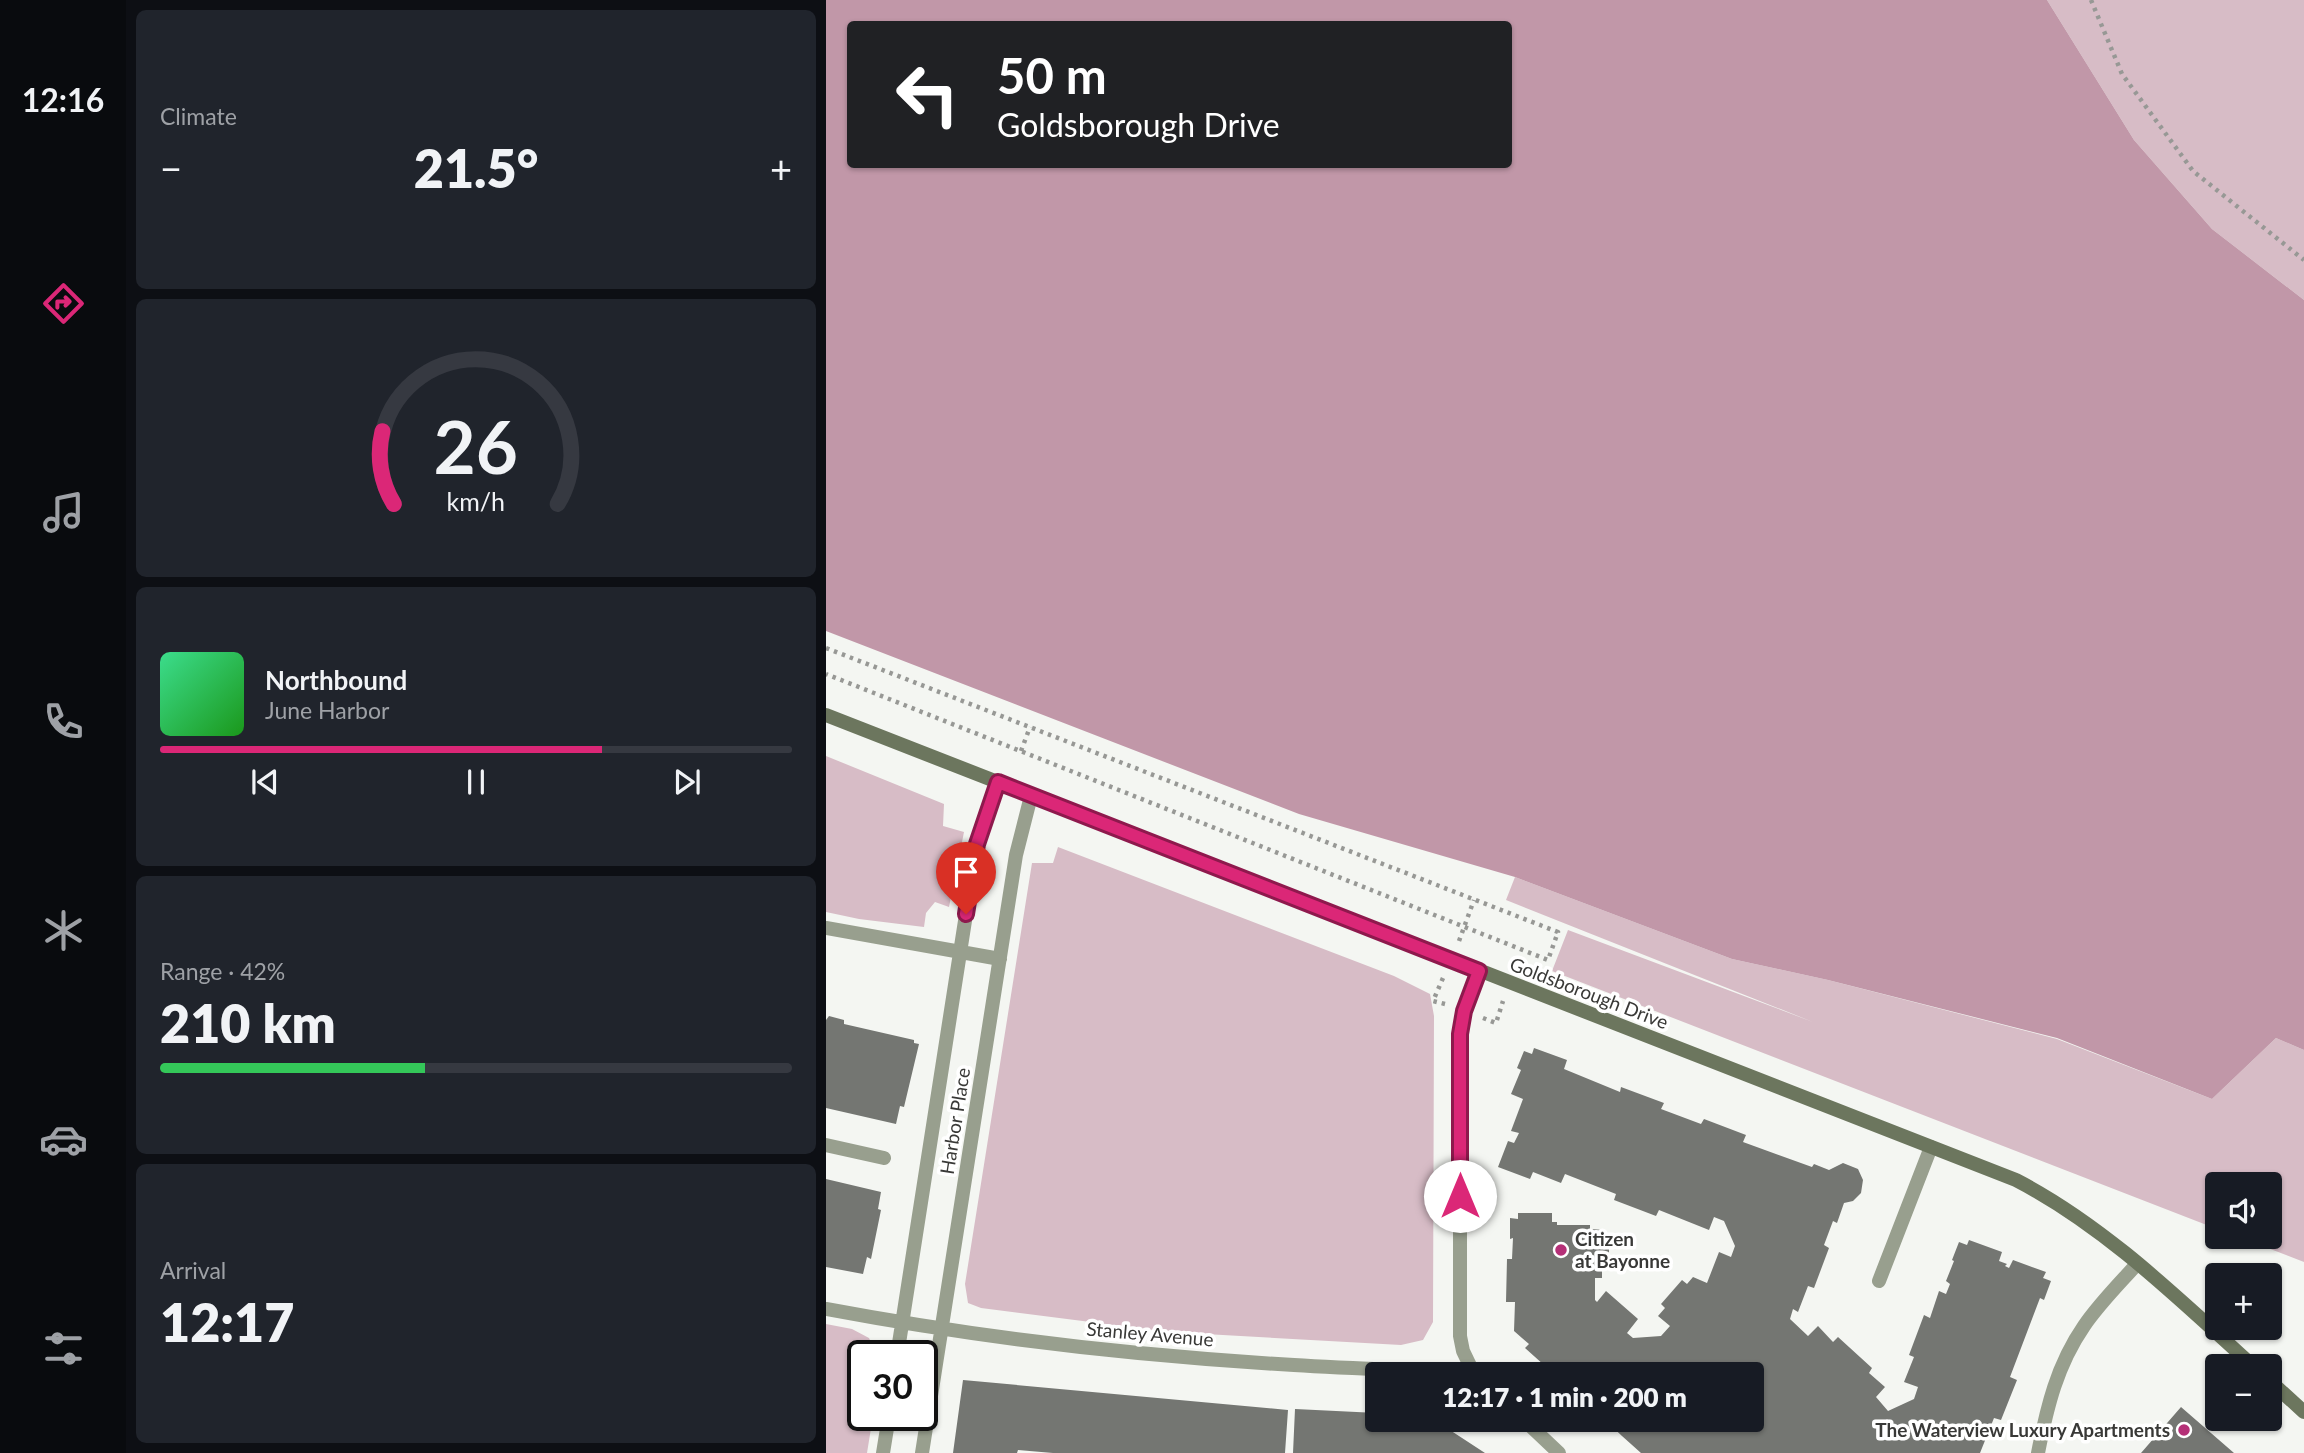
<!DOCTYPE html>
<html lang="en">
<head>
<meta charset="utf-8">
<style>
  body { margin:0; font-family:Lato,sans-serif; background:#20242c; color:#f1f3f6; height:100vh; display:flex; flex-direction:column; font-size:26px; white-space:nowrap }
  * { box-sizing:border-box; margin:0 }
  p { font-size:23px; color:#9ea1a6 }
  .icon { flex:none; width:38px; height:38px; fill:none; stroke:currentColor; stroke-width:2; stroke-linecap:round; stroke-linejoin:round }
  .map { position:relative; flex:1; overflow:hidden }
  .drawer { display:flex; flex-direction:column; gap:10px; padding:10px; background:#0d0f14; width:700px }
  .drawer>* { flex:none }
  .top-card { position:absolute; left:21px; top:21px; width:665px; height:147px; border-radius:7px; box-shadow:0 2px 5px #0004; background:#202124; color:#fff; overflow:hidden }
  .fabs { position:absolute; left:1379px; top:1172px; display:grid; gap:14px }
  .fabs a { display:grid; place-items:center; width:77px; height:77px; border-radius:7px; background:#171b24; box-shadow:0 2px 5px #0004; font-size:35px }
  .speed { position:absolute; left:21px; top:1340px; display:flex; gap:14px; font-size:35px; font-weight:700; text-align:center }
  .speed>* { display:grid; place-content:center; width:91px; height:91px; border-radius:50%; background:#171b24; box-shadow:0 2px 5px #0004; line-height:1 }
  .speed .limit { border:4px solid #111; border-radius:10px; background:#fff; color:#111 }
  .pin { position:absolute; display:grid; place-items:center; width:60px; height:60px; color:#fff; margin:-72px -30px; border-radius:50% 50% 50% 0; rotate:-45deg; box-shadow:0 0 7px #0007 }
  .pin .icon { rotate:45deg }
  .me { position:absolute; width:77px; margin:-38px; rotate:0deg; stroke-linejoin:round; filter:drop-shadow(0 0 5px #0008) }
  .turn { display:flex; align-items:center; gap:24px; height:147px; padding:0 35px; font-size:32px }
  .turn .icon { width:91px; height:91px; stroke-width:2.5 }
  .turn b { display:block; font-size:49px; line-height:60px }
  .big { font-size:52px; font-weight:800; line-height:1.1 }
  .drawer .widget { flex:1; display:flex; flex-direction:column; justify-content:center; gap:10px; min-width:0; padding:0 24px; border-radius:10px; background:#20242c }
  .drawer .dial { align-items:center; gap:0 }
  .dial svg { height:182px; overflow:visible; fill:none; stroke:#363941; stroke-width:7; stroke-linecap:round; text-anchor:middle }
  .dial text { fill:#f1f3f6; stroke:none }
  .song { display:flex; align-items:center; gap:21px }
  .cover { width:84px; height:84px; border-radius:10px; background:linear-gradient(135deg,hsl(150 70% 55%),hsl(120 70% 35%)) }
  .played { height:7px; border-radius:4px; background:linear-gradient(90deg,#db2777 70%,#363941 70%) }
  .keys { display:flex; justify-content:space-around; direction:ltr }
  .heat { display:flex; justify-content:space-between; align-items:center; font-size:38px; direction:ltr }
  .charge { height:10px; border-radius:5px; background:linear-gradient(90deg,#34c759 42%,#363941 0) }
  .trip { position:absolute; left:539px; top:1362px; width:399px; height:70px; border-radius:7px; background:#171b24; box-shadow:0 2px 5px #0004; font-weight:800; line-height:70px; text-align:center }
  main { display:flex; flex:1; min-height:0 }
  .menu { display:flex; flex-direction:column; width:126px; justify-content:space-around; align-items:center; background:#090b0e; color:#9ea1a6 }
  .menu .icon { width:49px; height:49px }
  .menu .on { color:#db2777 }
  .menu b { font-size:32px; color:#f1f3f6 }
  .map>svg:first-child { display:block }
  .green { fill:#d7bcc6 }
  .water { fill:#c197a8; fill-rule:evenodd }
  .building { fill:#747672 }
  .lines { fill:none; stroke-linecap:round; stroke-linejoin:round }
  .path { stroke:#979895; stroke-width:4.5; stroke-dasharray:3.5 5; stroke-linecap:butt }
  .lane { stroke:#989f8e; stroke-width:14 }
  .street { stroke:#989f8e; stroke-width:14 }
  .secondary { stroke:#6c765e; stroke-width:14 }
  .route-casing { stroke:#8e194d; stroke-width:18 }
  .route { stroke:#db2777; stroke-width:12 }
  .poi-dot { fill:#b53077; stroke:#fff; stroke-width:2.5 }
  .labels { text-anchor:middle; stroke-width:7; stroke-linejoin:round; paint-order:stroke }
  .street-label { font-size:19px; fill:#393937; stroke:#fff }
  .poi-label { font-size:19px; font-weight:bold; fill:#393937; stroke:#fff; text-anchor:start }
</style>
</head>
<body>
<main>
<nav class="menu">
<b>12:16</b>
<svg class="icon on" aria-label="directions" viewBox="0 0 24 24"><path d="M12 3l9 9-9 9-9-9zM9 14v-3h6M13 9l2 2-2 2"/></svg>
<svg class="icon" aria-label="music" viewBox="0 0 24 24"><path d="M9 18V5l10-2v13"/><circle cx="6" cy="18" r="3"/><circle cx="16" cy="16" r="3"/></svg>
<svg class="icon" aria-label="phone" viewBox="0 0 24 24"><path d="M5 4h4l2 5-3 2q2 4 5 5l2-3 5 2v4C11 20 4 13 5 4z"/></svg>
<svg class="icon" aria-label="climate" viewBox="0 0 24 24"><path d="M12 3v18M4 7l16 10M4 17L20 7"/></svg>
<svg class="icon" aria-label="car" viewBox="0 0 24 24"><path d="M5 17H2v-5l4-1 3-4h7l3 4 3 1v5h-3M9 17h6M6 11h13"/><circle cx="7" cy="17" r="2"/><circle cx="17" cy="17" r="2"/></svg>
<svg class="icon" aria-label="filters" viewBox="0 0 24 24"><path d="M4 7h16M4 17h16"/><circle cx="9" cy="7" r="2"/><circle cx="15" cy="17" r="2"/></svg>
</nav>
<section class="drawer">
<div class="widget"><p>Climate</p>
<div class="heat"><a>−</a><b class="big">21.5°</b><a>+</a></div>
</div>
<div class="widget dial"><svg viewBox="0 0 100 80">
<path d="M14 69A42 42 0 1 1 86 69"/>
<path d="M14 69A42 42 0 0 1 9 37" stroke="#db2777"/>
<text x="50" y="56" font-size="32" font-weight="700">26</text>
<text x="50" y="72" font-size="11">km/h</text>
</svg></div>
<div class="widget">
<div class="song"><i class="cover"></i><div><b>Northbound</b><p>June Harbor</p></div></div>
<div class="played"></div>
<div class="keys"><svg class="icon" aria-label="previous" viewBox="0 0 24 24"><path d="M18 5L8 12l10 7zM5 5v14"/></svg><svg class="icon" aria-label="pause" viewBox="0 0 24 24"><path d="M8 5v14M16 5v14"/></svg><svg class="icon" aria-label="next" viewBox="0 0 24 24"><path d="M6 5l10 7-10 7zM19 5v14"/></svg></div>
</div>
<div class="widget"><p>Range · 42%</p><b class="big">210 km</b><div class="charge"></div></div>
<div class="widget"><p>Arrival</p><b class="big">12:17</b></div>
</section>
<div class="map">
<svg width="1478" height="1453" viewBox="0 0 1478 1453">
  <rect width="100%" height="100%" fill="#f4f6f2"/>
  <path class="green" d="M1221,0H1478V300L1386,229L1308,140Z
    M0,756L118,804L117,826L138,832L123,907L109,902L100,913L98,927L33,919L0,912Z
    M232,847L568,976L604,994L608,1016L607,1322L597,1340L575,1345L343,1332L155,1308L142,1303L139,1284L206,863H227Z
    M689,877L906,959L1002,980L1231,1039L1386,1099L1450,1038L1478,1050V1262L1413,1237H1444V1185H1391V1229L726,971L742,930L987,1022L680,900Z
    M0,1324L26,1329L43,1338L51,1356H37V1416H47L41,1453H0Z"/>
  <path class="water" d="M0,0H1221L1308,140L1386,229L1478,300V1050L1450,1038L1386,1099L1231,1038L1002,980L906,959L689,877L473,814L0,631ZM24,24H682V164H24Z"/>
  <path class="building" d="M3,1016L18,1020V1024L88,1040V1043L93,1044L78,1107L74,1106L70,1124L0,1108V1020Z
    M708,1048L741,1060L738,1069L794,1092L795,1087L838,1103L835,1109L875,1124L878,1119L920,1135L917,1142L986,1167L988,1164L1003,1170L1017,1163L1032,1169L1037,1180L1035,1193L1027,1201L1018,1203L1011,1223L1007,1221L998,1245L1003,1248L988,1288L982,1286L972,1312L967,1309L964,1319L982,1336L992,1326L1007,1342L1012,1337L1046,1368L1043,1373L1059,1387L1050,1397L1062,1411L1088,1399L1092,1387L1078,1382L1088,1357L1083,1355L1098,1315L1104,1318L1113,1291L1120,1294L1124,1284L1120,1281L1128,1261L1126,1260L1133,1242L1141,1245L1143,1240L1176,1252L1173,1261L1181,1264L1179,1266L1183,1268L1187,1260L1220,1272L1217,1278L1225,1281L1218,1300L1214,1298L1184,1377L1191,1380L1175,1420L1168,1418L1154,1453H815L796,1436L778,1419H926V1374H728L699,1348L703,1344L688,1331L689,1302H680L681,1259H686L687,1238L684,1239V1218L692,1219V1213H726V1222H731V1225H764V1229L778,1230L779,1249H783V1266L776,1265V1278H769V1300L771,1302L780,1291L812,1319L801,1333L807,1338L835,1336L844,1326L832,1316L839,1308L835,1304L856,1280L861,1284L867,1277L881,1283L893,1252L905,1257L909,1246L898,1221L888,1217L883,1230L833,1210L830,1216L788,1200L790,1194L739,1174L735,1183L707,1172L704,1179L672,1167L682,1141L688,1143L693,1133L685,1131L697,1099L685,1094L695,1070L691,1068L698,1051L706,1054Z
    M0,1179L55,1192L52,1209L55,1210L45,1259L41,1257L37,1274L0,1267Z
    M137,1380L462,1410L459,1453H227L192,1450L191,1453H127Z
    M1355,1407L1408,1453H1315Z
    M469,1409L551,1413V1419H607L659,1453H467Z"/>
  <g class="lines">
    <path class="path" d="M1265,0L1296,74L1367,171L1478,260
      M0,648L732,932L722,960L0,674
      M195,751L204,727
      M633,941L648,900
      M617,978L607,1001L619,1004
      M657,1018L670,1023L677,1001"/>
    <path class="lane" d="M1053,1281L1105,1147"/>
    <path class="street" d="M0,928L174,959
      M0,1145L58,1158
      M0,1309C154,1338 311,1356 468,1365C527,1369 587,1370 647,1373
      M71,1356L151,844L172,782
      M648,1374L637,1351L634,1336V1034L638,1011L653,971
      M697,1419L733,1453
      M57,1453L63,1416
      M96,1453L190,855L205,796
      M1212,1453C1221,1407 1231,1365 1258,1326C1273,1304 1293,1284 1311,1264"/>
    <path class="secondary" d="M0,715L1190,1180C1279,1226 1354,1300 1428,1367
      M1444,1381L1478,1412"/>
  </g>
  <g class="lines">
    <g class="route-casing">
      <path id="route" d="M140,914L151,844L172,782L653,971L638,1011L634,1034V1196"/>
    </g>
    <use href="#route" class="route"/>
  </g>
  <g class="poi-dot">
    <circle cx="735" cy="1250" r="7"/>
    <circle cx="1358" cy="1430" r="7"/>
  </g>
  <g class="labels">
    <g class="street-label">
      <text transform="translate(763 993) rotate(21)" y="7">Goldsborough Drive</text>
      <text transform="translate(129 1121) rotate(-81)" y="7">Harbor Place</text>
      <text transform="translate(324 1334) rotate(5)" y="7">Stanley Avenue</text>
    </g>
    <g class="poi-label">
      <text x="749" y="1246">Citizen<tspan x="749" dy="22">at Bayonne</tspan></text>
      <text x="1344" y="1437" text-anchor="end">The Waterview Luxury Apartments</text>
    </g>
  </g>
</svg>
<div class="fabs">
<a><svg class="icon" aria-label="sound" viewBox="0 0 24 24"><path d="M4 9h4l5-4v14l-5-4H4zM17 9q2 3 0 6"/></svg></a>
<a>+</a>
<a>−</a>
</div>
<div class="speed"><div class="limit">30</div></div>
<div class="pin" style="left:140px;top:914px;background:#d93025"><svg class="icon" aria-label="arrive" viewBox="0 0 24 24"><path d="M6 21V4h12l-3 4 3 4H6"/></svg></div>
<svg class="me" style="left:634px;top:1196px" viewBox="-20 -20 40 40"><circle r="19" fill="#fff"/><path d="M0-13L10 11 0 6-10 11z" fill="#db2777"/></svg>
<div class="trip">12:17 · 1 min · 200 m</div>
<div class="top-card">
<div class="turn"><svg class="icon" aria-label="left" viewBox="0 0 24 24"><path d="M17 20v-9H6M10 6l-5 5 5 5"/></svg><div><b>50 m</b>Goldsborough Drive</div></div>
</div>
</div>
</main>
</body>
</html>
